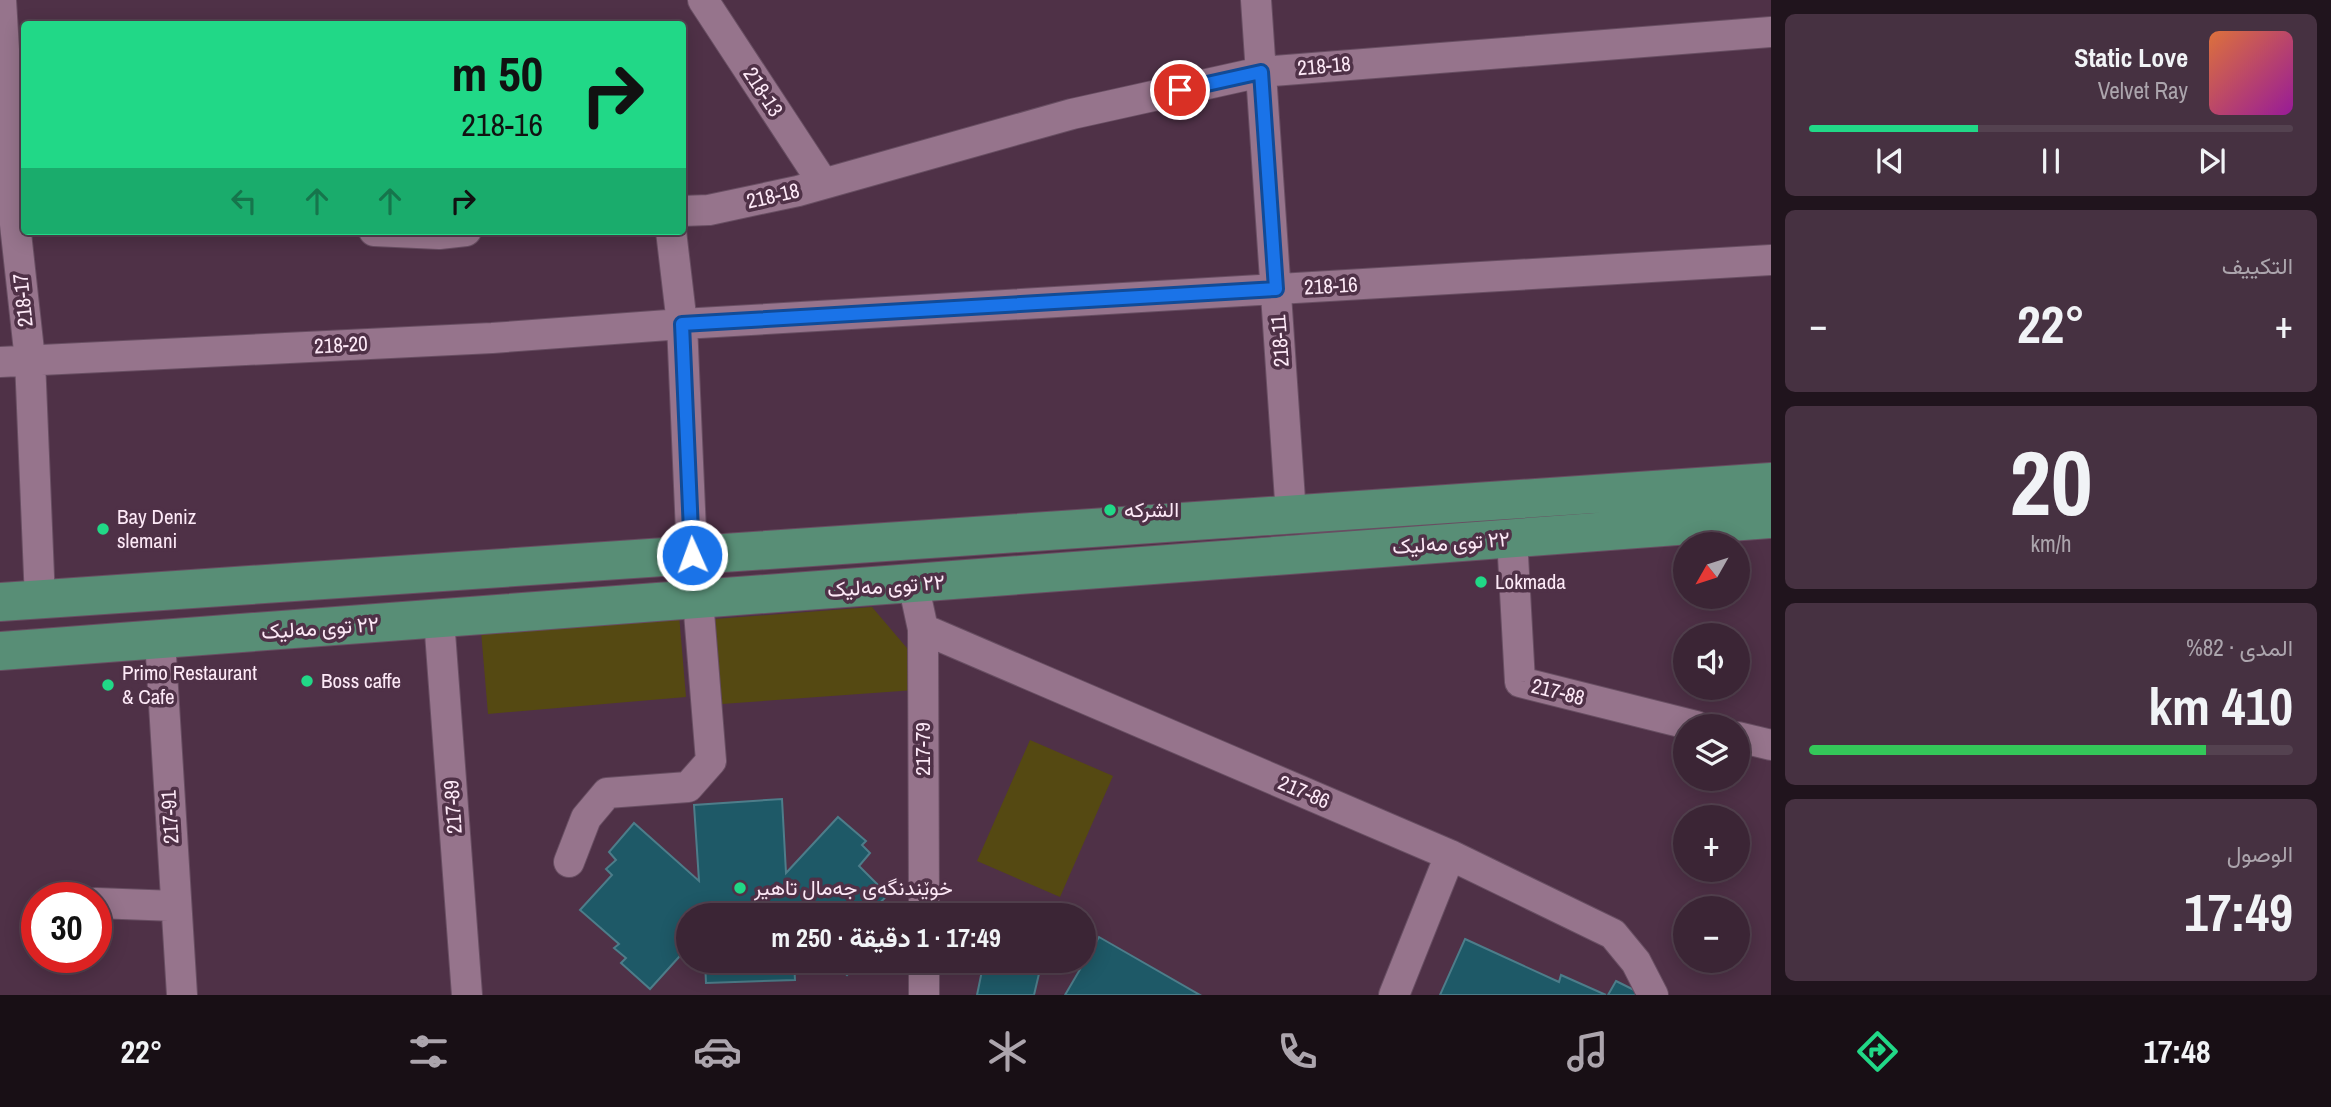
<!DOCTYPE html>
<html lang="ar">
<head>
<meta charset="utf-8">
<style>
  body { margin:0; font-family:"Archivo Narrow",Vazirmatn,sans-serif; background:#463141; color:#f1f3f6; direction:rtl; height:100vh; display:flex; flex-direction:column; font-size:26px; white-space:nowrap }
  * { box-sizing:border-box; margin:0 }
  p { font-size:23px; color:#aca5ad }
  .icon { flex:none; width:38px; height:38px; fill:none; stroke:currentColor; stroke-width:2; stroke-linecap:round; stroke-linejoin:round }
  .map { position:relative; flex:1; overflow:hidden; direction:ltr }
  .sheet { display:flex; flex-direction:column; gap:14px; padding:14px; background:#20141d; width:560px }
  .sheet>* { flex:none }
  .banner { position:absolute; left:21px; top:21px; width:665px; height:214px; border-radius:7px; box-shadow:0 4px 18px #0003,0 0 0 2px #544250; direction:rtl; background:#21d887; color:#111; overflow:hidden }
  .needle { width:46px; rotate:231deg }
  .buttons { position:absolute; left:1673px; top:532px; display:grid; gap:14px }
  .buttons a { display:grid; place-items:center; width:77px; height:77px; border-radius:50%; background:#3b2535; box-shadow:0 4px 18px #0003,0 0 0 2px #544250; font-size:35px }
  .speed { position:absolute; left:21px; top:882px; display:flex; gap:14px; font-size:35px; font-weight:700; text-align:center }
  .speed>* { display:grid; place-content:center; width:91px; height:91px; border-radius:50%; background:#3b2535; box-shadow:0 4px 18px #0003,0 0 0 2px #544250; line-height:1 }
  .speed .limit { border:10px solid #d22; background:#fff; color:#111 }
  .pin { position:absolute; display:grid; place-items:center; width:60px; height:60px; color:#fff; margin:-30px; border:4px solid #fff; border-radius:50%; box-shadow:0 2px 7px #0007 }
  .me { position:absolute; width:77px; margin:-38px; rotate:358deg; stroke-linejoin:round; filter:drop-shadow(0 0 5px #0008) }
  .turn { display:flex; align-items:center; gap:24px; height:147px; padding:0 28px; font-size:32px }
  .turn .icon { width:91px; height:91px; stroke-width:2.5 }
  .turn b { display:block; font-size:49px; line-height:60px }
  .lanes { display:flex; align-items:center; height:66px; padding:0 28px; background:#0003; justify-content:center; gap:35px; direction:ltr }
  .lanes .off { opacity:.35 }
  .big { font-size:52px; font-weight:700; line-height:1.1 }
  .sheet .tile { flex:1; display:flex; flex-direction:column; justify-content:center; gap:10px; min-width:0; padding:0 24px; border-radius:10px; background:#463141 }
  .sheet .dial { align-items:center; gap:0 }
  .dial b { font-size:91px; line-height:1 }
  .song { display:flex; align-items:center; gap:21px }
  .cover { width:84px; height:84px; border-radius:10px; background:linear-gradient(135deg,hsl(20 70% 55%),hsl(300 70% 35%)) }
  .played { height:7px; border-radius:4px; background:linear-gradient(90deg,#21d887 35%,#544250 35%) }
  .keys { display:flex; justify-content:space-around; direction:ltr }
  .heat { display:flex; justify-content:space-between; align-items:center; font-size:38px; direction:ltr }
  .charge { height:10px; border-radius:5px; background:linear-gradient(90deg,#34c759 82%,#544250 0) }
  .trip { position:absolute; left:676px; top:903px; width:420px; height:70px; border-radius:35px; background:#3b2535; box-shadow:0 4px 18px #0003,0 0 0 2px #544250; font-weight:700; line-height:70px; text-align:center; direction:rtl }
  .dock { display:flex; height:112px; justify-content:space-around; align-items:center; background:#180f15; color:#aca5ad }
  .dock .icon { width:49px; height:49px }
  .dock .active { color:#21d887 }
  .dock b { font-size:32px; color:#f1f3f6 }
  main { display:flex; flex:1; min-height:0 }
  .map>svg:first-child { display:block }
  .green { fill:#554912 }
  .building { fill:#1e5967; stroke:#4d7d8a; stroke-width:2 }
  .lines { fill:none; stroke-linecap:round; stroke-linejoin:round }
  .minor-casing { stroke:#684e62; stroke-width:32 }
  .major-casing { stroke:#684e62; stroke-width:40 }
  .minor { stroke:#96748c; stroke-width:30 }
  .major { stroke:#588e76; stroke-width:38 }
  .route-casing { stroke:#114b97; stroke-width:18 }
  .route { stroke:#1a73e8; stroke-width:12 }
  .poi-dot { fill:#21d887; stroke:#4f3147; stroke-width:2.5 }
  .labels { text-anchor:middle; stroke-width:7; stroke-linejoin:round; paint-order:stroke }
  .street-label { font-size:21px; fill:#fde9f7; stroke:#4f3147 }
  .poi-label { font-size:21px; fill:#fde9f7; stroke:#4f3147; text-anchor:start }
</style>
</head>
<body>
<main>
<section class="sheet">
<div class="tile">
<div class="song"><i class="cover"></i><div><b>Static Love</b><p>Velvet Ray</p></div></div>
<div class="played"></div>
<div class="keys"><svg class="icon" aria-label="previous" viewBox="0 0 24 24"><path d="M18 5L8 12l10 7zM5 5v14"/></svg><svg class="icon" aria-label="pause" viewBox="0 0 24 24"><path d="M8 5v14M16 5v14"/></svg><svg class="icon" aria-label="next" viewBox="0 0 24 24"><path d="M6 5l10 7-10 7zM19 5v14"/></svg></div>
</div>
<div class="tile"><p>التكييف</p>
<div class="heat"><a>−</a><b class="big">22°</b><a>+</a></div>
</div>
<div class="tile dial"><b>20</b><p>km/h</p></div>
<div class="tile"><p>المدى · 82%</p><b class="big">410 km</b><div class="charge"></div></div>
<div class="tile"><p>الوصول</p><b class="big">17:49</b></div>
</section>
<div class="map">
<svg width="1771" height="995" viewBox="0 0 1771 995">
  <rect width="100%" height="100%" fill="#4f3147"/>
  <path class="green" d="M872,607L912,654L915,690L722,704L715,619Z
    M679,615L686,697L488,714L481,631Z
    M1030,740L1113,776L1060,897L977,861Z"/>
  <path class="building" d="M782,799L786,873L838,817L866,841L862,845L870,853L859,866L888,895L867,915H688V947L650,989L621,963L626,958L614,948L619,944L580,910L612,875L606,869L616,860L609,852L634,823L699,881L694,805Z
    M1099,937L1200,995H1065Z
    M1465,939L1559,982L1561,975L1606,995H1440Z
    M705,961H794L795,980L706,983Z
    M832,961H861L847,975Z
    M984,961H1042L1034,995H977Z
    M1616,981L1644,995H1608Z"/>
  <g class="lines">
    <g class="minor-casing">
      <path id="minor" d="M1,0L14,215L30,360L40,600
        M703,0L823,183
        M1256,0L1291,515
        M682,211L709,210L798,191L1072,114L1261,72L1771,32
        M374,231L439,234L466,231
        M671,231L682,324L692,555
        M0,362L492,338L682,324L1771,260
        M1512,538L1520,682L1696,726
        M913,583L923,629L924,915
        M439,619L467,995
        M923,629L1450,855L1613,934L1636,962L1653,995
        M160,640L182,995
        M1738,737L1771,745
        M569,862L586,818L607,793L688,787L711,761L698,600
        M96,903L175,906
        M924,961V995
        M1394,995L1450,855"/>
    </g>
    <g class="major-casing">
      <path id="major" d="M0,602L1771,482
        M0,651L1771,519"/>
    </g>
    <use href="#minor" class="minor"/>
    <use href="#major" class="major"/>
  </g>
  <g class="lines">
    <g class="route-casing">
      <path id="route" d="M692,555L682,324L1276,289L1261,72L1180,90"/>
    </g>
    <use href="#route" class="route"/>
  </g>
  <g class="poi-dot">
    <circle cx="1110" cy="510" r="7"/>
    <circle cx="103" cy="529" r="7"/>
    <circle cx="1481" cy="582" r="7"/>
    <circle cx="307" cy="681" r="7"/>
    <circle cx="108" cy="685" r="7"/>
    <circle cx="740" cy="888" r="7"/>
  </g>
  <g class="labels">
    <g class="street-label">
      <text transform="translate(1324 66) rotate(-5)" y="7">218-18</text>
      <text transform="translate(763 92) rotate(57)" y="7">218-13</text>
      <text transform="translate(773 196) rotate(-13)" y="7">218-18</text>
      <text transform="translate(1331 286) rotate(-3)" y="7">218-16</text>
      <text transform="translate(23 300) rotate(-96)" y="7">218-17</text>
      <text transform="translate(1280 341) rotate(-94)" y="7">218-11</text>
      <text transform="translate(341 345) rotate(-3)" y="7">218-20</text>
      <text transform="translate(1451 543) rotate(-4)" y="7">٢٢ توی مەلیک</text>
      <text transform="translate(886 586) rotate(-4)" y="7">٢٢ توی مەلیک</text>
      <text transform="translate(320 628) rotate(-4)" y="7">٢٢ توی مەلیک</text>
      <text transform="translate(1558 692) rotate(14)" y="7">217-88</text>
      <text transform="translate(923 749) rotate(-90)" y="7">217-79</text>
      <text transform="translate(1304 792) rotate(23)" y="7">217-86</text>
      <text transform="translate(453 807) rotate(-94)" y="7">217-89</text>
      <text transform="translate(170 817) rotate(-93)" y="7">217-91</text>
    </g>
    <g class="poi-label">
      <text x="1124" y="517">الشركه</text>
      <text x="117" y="524">Bay Deniz<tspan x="117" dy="24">slemani</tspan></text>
      <text x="1495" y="589">Lokmada</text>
      <text x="122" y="680">Primo Restaurant<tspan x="122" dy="24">&amp; Cafe</tspan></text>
      <text x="321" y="688">Boss caffe</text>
      <text x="754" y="895">خوێندنگەی جەمال تاهیر</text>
    </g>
  </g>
</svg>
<div class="buttons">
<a><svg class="needle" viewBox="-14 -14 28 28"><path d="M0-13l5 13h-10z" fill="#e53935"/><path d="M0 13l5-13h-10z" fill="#aca5ad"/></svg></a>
<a><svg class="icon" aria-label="sound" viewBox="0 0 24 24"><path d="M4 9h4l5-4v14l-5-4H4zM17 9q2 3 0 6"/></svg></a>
<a><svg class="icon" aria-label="layers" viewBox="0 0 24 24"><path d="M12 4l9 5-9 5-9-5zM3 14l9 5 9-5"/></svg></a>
<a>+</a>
<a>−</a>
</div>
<div class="speed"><div class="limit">30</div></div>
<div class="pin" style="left:1180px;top:90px;background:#d93025"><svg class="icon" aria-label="arrive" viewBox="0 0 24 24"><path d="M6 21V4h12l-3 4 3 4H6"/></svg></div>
<svg class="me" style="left:692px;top:555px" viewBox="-20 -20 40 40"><circle r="17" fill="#1a73e8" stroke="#fff" stroke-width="3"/><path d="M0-11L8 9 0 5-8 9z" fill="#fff"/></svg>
<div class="trip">17:49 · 1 دقيقة · 250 m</div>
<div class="banner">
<div class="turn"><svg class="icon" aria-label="right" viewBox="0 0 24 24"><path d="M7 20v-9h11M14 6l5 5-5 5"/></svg><div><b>50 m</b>218-16</div></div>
<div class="lanes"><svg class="icon off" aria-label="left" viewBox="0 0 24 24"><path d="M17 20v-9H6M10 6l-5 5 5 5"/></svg><svg class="icon off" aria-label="ahead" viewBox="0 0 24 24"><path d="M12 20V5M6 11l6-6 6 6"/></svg><svg class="icon off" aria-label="ahead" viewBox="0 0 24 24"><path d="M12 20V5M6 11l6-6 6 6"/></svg><svg class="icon" aria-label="right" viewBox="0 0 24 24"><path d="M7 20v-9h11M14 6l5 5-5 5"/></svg></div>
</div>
</div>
</main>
<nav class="dock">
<b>17:48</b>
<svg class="icon active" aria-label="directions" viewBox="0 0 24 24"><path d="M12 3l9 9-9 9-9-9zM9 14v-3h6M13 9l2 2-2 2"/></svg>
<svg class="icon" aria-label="music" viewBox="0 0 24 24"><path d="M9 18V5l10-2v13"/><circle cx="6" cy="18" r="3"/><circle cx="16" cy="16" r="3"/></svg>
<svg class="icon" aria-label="phone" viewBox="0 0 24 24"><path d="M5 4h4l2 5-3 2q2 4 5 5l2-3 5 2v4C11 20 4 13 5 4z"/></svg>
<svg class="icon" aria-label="climate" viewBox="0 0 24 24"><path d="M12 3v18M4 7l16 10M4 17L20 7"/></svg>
<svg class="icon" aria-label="car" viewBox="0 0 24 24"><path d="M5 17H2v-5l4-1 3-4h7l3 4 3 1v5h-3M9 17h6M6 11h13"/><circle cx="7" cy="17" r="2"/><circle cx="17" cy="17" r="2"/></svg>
<svg class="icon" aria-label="filters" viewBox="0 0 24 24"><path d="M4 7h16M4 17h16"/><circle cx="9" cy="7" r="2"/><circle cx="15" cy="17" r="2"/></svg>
<b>22°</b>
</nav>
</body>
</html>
